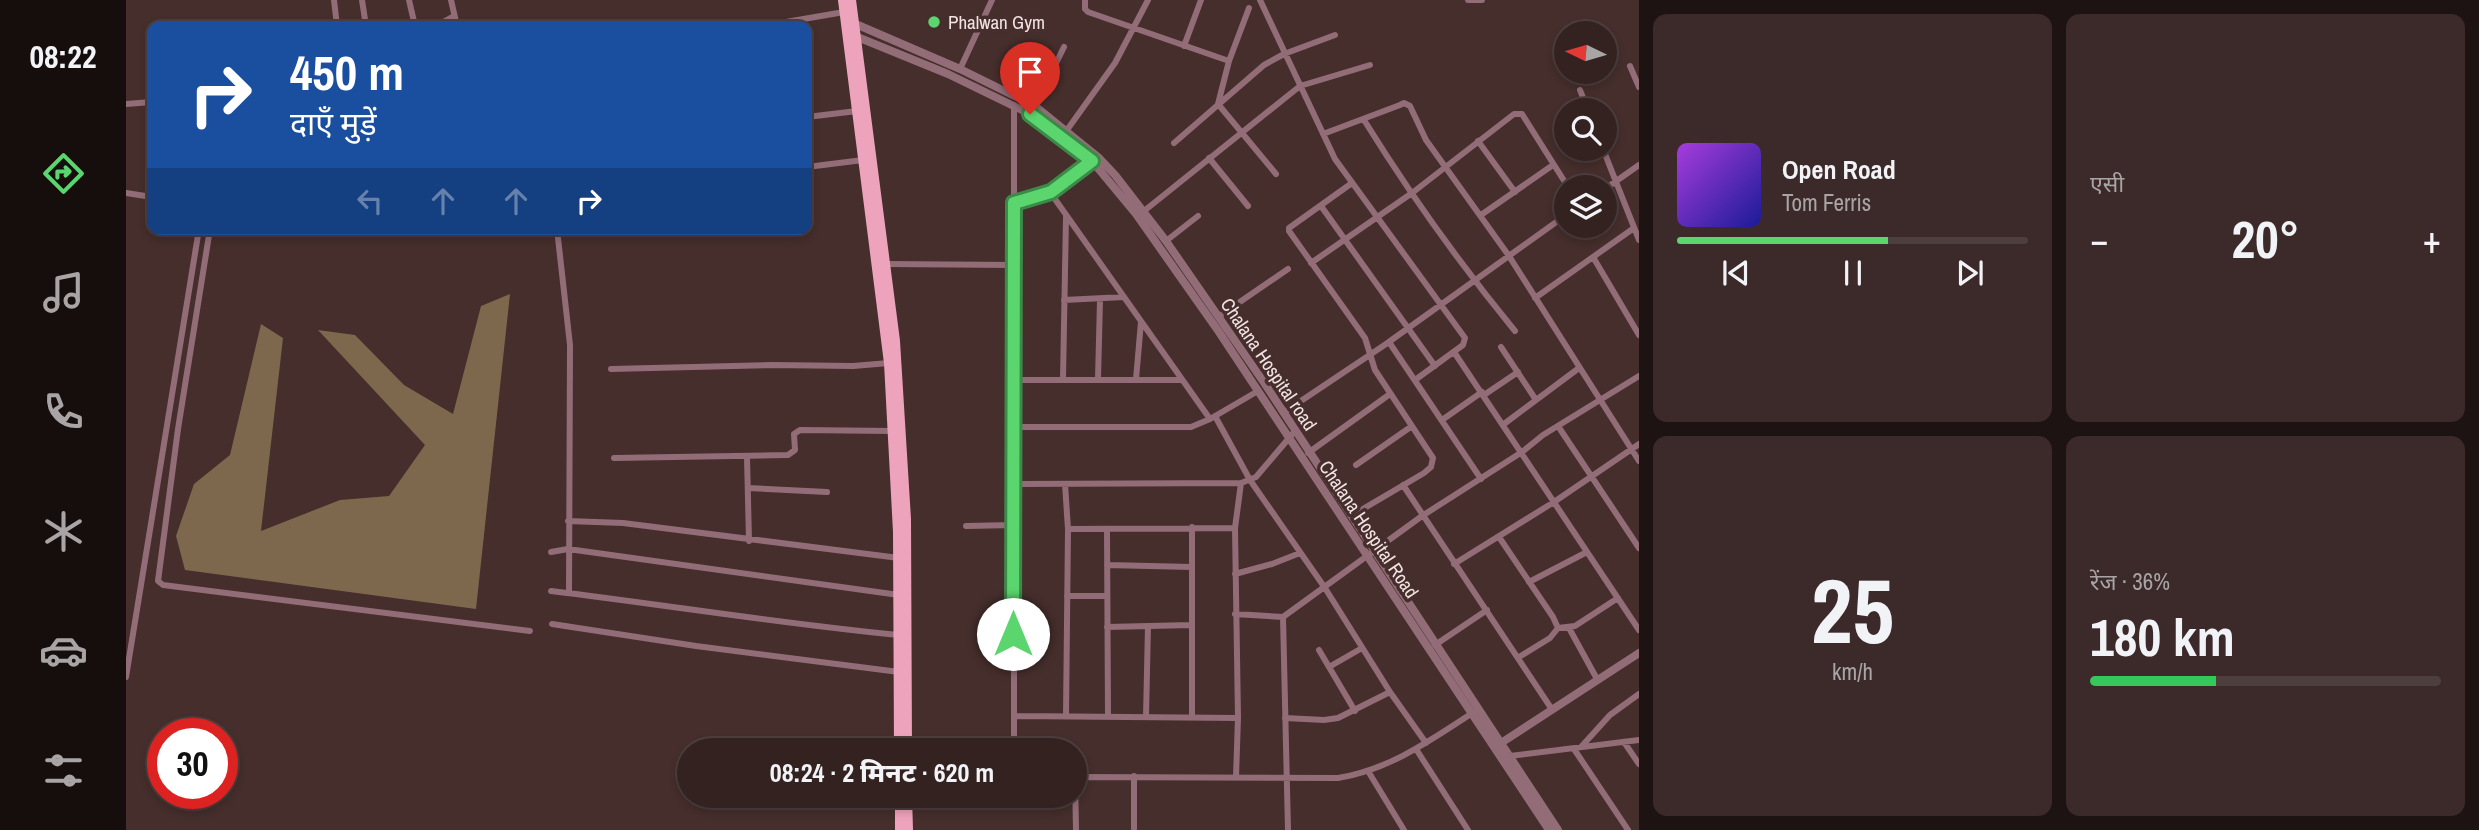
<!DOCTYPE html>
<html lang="hi">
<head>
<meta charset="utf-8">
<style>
  body { margin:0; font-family:"Archivo Narrow","Noto Sans Devanagari",sans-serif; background:#3c2a2a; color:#f1f3f6; height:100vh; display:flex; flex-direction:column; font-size:26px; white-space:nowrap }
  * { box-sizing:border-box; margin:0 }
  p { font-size:23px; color:#a9a4a5 }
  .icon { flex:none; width:38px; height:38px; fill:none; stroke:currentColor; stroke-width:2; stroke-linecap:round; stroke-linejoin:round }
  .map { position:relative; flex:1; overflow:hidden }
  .sheet { display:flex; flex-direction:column; gap:14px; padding:14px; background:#1d1312; width:840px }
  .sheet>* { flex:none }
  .guide { position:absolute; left:21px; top:21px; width:665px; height:214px; border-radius:14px; box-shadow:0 4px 10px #0003,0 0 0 2px #4e3f3f; background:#1a4fa0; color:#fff; overflow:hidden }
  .needle { width:46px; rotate:275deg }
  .tools { position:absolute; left:1428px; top:21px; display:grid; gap:14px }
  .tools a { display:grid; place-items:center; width:63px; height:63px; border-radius:50%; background:#342221; box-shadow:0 4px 10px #0003,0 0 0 2px #4e3f3f; font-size:35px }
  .speed { position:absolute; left:21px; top:718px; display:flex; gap:14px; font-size:35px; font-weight:700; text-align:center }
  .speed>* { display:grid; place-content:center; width:91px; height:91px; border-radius:50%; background:#342221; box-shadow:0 4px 10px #0003,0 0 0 2px #4e3f3f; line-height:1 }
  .speed .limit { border:10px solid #d22; background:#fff; color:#111 }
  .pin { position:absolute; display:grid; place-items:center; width:60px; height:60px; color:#fff; margin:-72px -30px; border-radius:50% 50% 50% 0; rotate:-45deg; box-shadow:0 0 7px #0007 }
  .pin .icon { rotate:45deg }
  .me { position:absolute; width:77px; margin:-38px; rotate:0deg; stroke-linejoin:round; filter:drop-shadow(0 0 5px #0008) }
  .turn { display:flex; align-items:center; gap:24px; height:147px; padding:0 28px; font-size:32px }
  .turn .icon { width:91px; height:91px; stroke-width:2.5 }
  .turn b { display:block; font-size:49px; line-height:60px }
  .lanes { display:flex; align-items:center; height:66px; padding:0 28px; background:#0003; justify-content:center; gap:35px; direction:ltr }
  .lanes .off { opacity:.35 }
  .big { font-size:52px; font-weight:800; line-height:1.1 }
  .sheet .widget { flex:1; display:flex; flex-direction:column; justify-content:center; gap:10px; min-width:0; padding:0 24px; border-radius:14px; background:#3c2a2a }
  .sheet .dial { align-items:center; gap:0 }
  .dial b { font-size:91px; line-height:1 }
  .song { display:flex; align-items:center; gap:21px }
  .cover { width:84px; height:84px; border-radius:10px; background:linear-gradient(135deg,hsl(280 70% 55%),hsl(240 70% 35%)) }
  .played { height:7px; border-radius:4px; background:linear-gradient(90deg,#5bd56e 60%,#4e3f3f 60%) }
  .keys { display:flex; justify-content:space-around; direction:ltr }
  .heat { display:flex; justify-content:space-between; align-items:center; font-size:38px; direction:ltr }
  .charge { height:10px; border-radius:5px; background:linear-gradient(90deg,#34c759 36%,#4e3f3f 0) }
  .sheet .tiles { flex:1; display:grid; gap:14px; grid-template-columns:repeat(2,1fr) }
  .trip { position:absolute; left:551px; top:738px; width:410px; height:70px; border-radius:35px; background:#342221; box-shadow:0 4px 10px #0003,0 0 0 2px #4e3f3f; font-weight:800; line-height:70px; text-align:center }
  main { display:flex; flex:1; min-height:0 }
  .dock { display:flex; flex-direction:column; width:126px; justify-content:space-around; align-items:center; background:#150e0d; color:#a9a4a5 }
  .dock .icon { width:49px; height:49px }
  .dock .current { color:#5bd56e }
  .dock b { font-size:32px; color:#f1f3f6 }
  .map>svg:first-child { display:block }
  .forest { fill:#7d684d }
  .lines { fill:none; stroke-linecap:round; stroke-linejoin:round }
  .minor { stroke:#926d78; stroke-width:6 }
  .tertiary { stroke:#926d78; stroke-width:8 }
  .primary { stroke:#eda3bb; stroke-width:10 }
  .route-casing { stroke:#3b8a48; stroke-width:18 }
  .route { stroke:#5bd56e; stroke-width:12 }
  .poi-dot { fill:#5bd56e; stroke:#452e2c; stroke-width:2.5 }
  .labels { text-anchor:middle; stroke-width:7; stroke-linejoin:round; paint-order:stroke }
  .poi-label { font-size:19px; fill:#f2e3e2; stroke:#452e2c; text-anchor:start }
  .street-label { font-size:19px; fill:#f2e3e2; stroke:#452e2c }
</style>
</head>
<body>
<main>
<nav class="dock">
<b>08:22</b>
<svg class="icon current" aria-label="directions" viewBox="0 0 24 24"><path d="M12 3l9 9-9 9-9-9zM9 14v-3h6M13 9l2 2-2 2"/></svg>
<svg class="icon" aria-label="music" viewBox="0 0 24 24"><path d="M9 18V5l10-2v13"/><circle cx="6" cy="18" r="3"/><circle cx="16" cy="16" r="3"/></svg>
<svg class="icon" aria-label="phone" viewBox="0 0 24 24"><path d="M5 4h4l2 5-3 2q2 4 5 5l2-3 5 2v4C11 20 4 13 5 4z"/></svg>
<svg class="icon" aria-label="climate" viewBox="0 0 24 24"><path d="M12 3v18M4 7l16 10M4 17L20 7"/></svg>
<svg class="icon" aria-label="car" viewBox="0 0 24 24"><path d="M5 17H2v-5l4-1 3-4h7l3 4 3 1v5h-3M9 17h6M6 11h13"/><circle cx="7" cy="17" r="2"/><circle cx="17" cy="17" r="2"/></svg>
<svg class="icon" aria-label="filters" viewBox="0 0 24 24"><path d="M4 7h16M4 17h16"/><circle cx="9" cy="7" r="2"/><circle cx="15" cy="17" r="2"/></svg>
</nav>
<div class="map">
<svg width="1513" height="830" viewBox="0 0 1513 830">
  <rect width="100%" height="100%" fill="#452e2c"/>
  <path class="forest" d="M384,294L350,609L59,570L50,536L68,484L104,455L135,324L157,338L135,531L214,500L263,496L299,445L192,330L229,335L278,385L327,414L355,306Z"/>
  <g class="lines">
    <path class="minor" d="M208,0L211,26
      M236,0L240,26
      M283,0L289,26
      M325,0L331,26
      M959,0V9L962,12L1103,61
      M1134,0L1209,159L1339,338L1337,345L1289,380
      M1342,0H1356
      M1123,8L1103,61L1092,104L1150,174
      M310,26L328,16
      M637,26L718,12
      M1058,46L1075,0
      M1504,66L1513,87
      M834,69L866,0
      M1454,90L1462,110
      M0,104L26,102
      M909,106L938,47
      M681,117L731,111
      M1238,120C1284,194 1334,264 1389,331
      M941,130L989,63L1022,0
      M1197,134L1274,105L1278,103L1284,106L1300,140L1383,256L1513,461
      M1352,141L1389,192
      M1048,143L1138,65L1158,54L1209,35
      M1477,149L1513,240
      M1083,158L1122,206
      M681,167L737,160
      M1479,189L1513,165
      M924,192L1084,419
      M0,193L26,197
      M888,203L924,192L968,160
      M1195,206L1309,366
      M1018,211L1174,86L1244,65
      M1355,215L1427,165
      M84,229L52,429L32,581L37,585L404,631
      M431,229L444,345L443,593
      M1040,241L1072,216
      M1467,257L1513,335
      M1185,263L1286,193L1388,114H1396L1442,187
      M759,264L888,265
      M1409,298L1508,228
      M938,300L998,297
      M1092,317L1162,269
      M1263,342L1355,479
      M1375,347L1410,400
      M1328,352L1513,630
      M485,369L646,365L727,366L763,363
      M937,379L940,217
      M972,379L974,300
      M1010,379L1015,322
      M888,380H1056
      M1358,395L1392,372
      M1157,413L1260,344L1440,215
      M1089,416L1124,480L1199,588L1264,692
      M1316,420L1356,392
      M1378,424L1453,368
      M1432,426L1513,548
      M887,427H1065L1084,419L1132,391
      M1182,453L1264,394
      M621,457L623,541
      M488,458L662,455L669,450L668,434L674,430L767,431
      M1230,465L1286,426
      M887,484L1115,483L1130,477L1169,431
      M939,484L942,529L940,716
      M1277,485L1425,708
      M622,488L701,492
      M1225,516L1298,473L1305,467L1307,458L1249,370L1239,338L1163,231V228L1226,183
      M442,521L497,523L773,558
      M840,526L887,525
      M942,529L1109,528
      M981,529L982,717
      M1373,537L1427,617L1432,628L1424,638L1393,657
      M425,552L442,549L773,595
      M1328,564L1428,502L1513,444
      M981,565L1066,567
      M1109,574L1146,564L1174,553
      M1403,582L1461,552
      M425,591C541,605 656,624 773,635
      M941,596H981
      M1109,614L1157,617
      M426,624L570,646L773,672
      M981,627L1066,625
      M1432,628L1449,626L1492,598
      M1443,628L1471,679
      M1309,645L1361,610
      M1193,650L1229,711
      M1203,667L1236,648
      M0,677L73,229
      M888,716L1112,718L1109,528L1115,483
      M1020,717L1022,626
      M1066,717V527
      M1159,718L1198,720L1212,718L1264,692L1300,743
      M1498,742L1513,764
      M1455,747L1484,715L1513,694
      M1290,749L1342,830
      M1448,749L1502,830
      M888,751V105
      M1384,756L1513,740
      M1242,771L1278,830
      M1008,776V830
      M948,777L1212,778C1263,770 1305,740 1348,712
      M949,777L950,830
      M1110,777L1112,718
      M1162,830L1157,617L1296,516L1396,452L1417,435L1513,376"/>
    <path class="tertiary" d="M725,22L834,69L909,106L972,157L989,175L1040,241L1139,384L1432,830
      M724,34L822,74L904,114L966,161L1010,214L1093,332L1423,830
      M1375,743L1513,653"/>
    <path class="primary" d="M717,0L763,363L772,532L773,751
      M725,0L769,341L780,519L781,751
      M774,796V830
      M781,796L782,830"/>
  </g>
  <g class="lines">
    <g class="route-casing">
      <path id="route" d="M887,634L888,203L925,192L966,161L904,114"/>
    </g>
    <use href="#route" class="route"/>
  </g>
  <circle class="poi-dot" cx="808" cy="22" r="7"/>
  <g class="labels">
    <g class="poi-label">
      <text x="822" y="29">Phalwan Gym</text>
    </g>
    <g class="street-label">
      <text transform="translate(1143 364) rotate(56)" y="7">Chalana Hospital road</text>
      <text transform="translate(1243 529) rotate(56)" y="7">Chalana Hospital Road</text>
    </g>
  </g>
</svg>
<div class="tools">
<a><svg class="needle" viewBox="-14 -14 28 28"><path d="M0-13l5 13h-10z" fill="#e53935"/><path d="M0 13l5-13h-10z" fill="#a9a4a5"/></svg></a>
<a><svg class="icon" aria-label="search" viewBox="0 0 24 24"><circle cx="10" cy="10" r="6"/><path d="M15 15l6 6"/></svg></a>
<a><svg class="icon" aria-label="layers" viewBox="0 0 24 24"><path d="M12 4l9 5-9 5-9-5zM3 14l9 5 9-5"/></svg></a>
</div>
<div class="speed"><div class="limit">30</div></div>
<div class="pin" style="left:904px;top:114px;background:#d93025"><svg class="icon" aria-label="arrive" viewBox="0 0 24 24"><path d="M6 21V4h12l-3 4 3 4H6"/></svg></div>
<svg class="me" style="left:887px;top:634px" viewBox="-20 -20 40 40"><circle r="19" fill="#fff"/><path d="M0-13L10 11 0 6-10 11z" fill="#5bd56e"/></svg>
<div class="trip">08:24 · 2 मिनट · 620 m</div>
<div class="guide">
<div class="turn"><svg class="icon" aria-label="right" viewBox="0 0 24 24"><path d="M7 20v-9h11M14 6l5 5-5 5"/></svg><div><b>450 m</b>दाएँ मुड़ें</div></div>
<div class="lanes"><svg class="icon off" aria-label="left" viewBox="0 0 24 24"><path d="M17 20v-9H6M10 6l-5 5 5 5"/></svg><svg class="icon off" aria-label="ahead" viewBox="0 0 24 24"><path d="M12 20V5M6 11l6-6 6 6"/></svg><svg class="icon off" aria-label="ahead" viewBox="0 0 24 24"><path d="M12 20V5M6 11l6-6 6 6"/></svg><svg class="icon" aria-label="right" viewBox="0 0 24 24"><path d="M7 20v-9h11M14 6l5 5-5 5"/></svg></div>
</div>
</div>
<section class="sheet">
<div class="tiles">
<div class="widget">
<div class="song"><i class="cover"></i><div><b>Open Road</b><p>Tom Ferris</p></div></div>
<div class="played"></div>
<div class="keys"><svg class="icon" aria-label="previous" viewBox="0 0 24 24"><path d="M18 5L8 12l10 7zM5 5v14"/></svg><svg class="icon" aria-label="pause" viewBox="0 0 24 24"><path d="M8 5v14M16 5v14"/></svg><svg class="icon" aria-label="next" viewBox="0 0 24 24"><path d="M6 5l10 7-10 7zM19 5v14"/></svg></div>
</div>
<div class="widget"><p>एसी</p>
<div class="heat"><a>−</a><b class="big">20°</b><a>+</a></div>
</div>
<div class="widget dial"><b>25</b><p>km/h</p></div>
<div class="widget"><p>रेंज · 36%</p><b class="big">180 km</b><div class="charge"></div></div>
</div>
</section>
</main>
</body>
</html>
